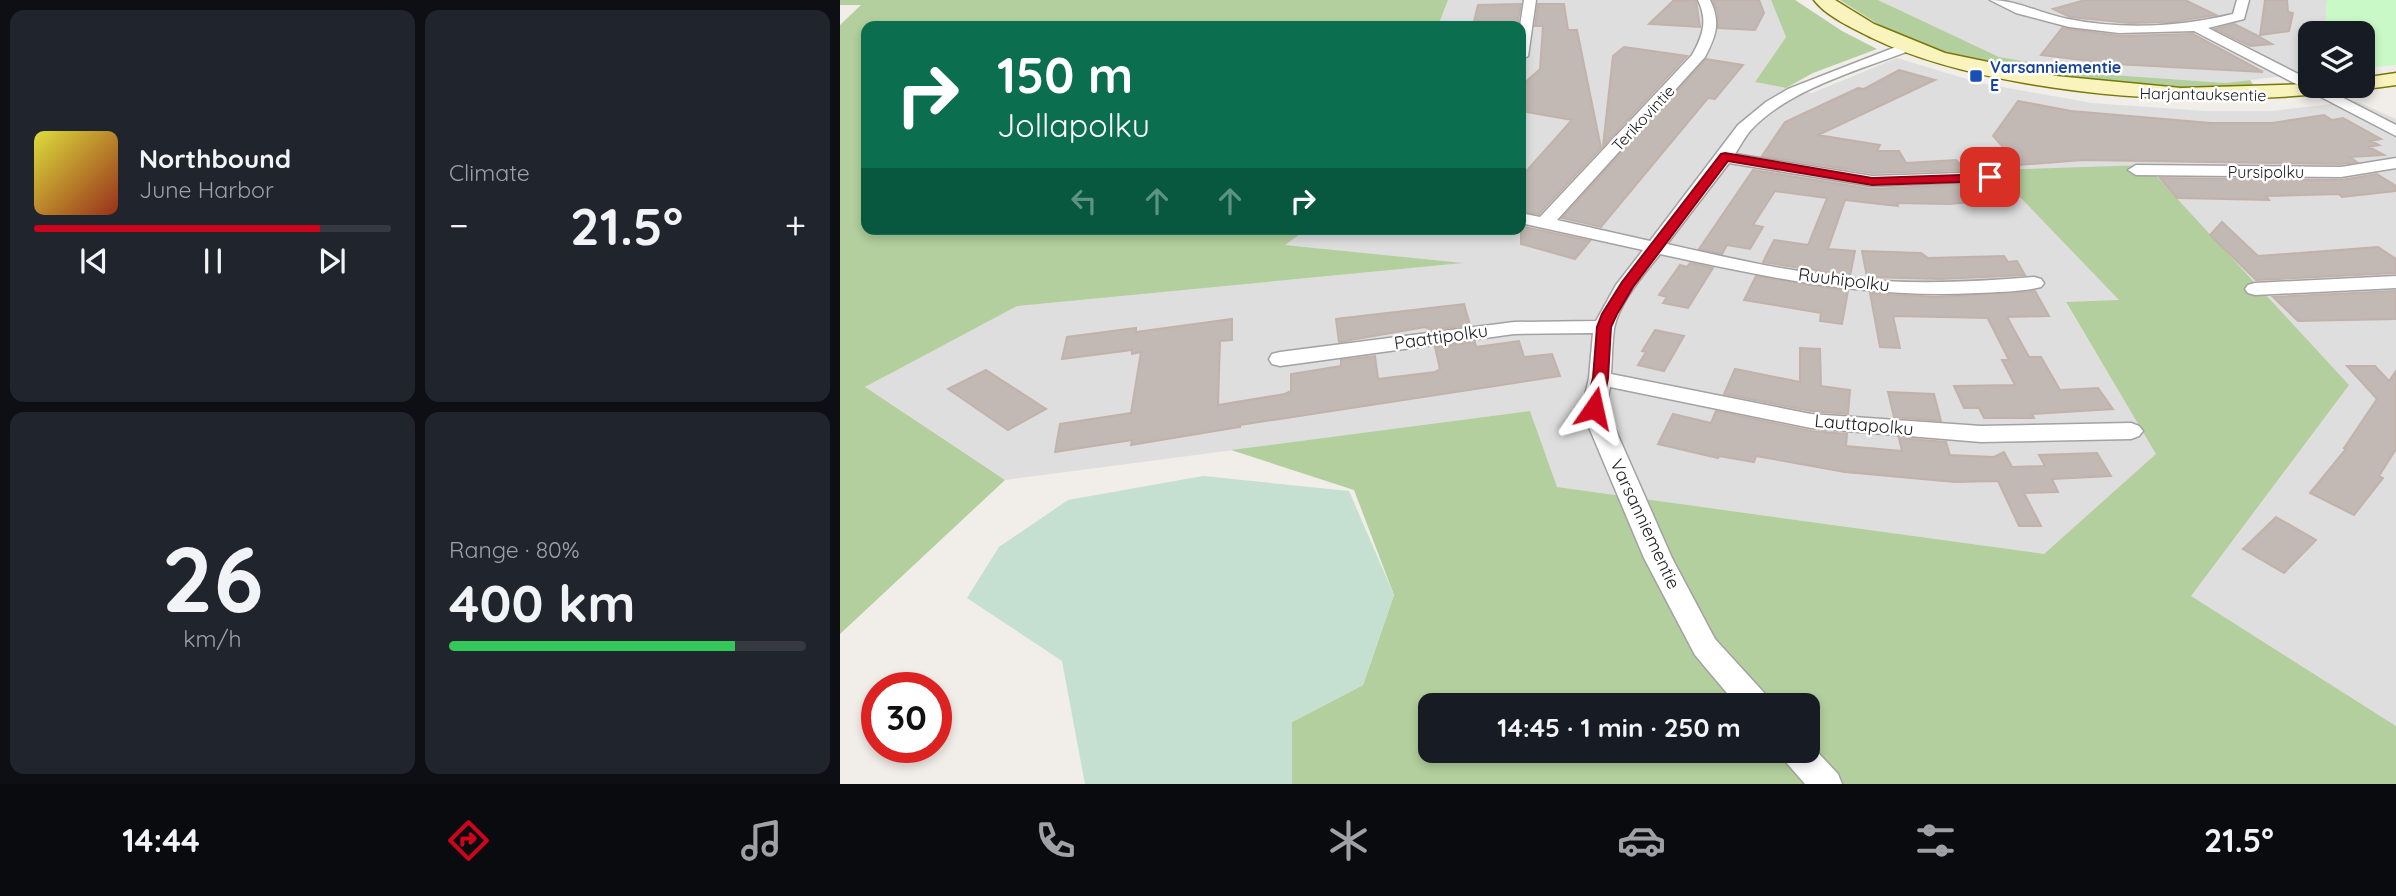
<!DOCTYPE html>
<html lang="en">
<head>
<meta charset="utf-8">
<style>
  body { margin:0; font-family:Quicksand,sans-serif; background:#20242c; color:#f1f3f6; height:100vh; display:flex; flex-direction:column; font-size:26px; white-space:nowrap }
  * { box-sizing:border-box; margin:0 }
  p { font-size:23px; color:#9ea1a6 }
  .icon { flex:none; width:38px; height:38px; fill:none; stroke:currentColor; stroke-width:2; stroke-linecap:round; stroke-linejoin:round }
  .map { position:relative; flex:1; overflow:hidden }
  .details { display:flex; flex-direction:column; gap:10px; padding:10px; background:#0d0f14; width:840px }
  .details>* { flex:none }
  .hud { position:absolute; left:21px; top:21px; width:665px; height:214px; border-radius:14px; box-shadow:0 4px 10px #0003; background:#0b6e4f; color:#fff; overflow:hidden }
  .buttons { position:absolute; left:1458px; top:21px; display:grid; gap:14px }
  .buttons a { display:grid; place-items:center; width:77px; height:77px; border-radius:14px; background:#171b24; box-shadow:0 4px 10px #0003; font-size:35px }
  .speed { position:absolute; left:21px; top:672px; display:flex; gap:14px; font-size:35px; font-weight:700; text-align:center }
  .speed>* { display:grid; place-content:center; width:91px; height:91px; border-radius:50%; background:#171b24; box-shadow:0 4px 10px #0003; line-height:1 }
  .speed .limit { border:10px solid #d22; background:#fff; color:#111 }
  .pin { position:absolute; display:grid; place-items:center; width:60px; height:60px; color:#fff; margin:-30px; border-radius:14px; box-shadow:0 4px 10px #0006 }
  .me { position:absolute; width:77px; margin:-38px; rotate:11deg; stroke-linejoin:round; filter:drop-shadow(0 0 5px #0008) }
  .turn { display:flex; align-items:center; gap:24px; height:147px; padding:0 21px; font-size:32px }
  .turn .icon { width:91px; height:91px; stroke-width:2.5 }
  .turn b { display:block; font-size:49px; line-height:60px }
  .lanes { display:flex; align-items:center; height:66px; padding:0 21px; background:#0003; justify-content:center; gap:35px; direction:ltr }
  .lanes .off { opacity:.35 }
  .big { font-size:52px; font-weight:800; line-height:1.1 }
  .details .widget { flex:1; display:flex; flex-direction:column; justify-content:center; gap:10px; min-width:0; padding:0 24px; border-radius:14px; background:#20242c }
  .details .dial { align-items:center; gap:0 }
  .dial b { font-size:91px; line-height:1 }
  .song { display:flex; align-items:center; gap:21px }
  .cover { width:84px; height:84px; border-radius:10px; background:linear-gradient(135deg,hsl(60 70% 55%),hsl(10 70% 35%)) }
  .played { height:7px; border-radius:4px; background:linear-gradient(90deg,#ce041d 80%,#363941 80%) }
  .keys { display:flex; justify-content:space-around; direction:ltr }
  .heat { display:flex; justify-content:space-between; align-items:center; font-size:38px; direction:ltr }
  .charge { height:10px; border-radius:5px; background:linear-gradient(90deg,#34c759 80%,#363941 0) }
  .details .tiles { flex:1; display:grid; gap:10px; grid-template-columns:repeat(2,1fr) }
  .trip { position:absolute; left:578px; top:693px; width:402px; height:70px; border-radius:14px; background:#171b24; box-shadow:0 4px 10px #0003; font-weight:800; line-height:70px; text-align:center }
  .tabs { display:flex; height:112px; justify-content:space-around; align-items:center; background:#090b0e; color:#9ea1a6 }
  .tabs .icon { width:49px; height:49px }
  .tabs .active { color:#ce041d }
  .tabs b { font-size:32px; color:#f1f3f6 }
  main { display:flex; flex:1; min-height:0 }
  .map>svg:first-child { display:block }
  .residential { fill:#dfdede }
  .forest { fill:#b2cf9d; fill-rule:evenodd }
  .wetland { fill:#c5dfd0 }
  .park { fill:#c9f9c7 }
  .building { fill:#c2b8b4; stroke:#c2b2aa; stroke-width:2 }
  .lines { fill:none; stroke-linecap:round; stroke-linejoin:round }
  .street-casing { stroke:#a2a2a2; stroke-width:3 }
  .secondary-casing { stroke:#787707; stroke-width:3 }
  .street { fill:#fff; fill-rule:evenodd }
  .secondary { fill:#f9f4be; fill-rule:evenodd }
  .route { fill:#ce041d; stroke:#860313; stroke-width:2 }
  .transit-dot { fill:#1a4fb4; stroke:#fff; stroke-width:2.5 }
  .labels { text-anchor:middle; stroke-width:5; stroke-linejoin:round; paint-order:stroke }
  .far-transit-label { font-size:16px; font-weight:bold; fill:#164399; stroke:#fff; text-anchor:start }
  .far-street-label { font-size:16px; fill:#212121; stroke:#fff }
  .street-label { font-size:18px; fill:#212121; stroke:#fff }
</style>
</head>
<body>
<main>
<section class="details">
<div class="tiles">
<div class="widget">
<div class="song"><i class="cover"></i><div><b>Northbound</b><p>June Harbor</p></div></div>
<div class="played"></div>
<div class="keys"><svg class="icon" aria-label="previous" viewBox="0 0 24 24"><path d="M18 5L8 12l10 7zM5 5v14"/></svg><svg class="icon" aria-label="pause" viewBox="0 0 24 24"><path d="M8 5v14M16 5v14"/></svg><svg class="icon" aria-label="next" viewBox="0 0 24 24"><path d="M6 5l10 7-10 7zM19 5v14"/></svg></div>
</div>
<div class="widget"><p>Climate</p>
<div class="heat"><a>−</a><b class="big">21.5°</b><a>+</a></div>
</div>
<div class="widget dial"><b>26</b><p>km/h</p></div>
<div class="widget"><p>Range · 80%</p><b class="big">400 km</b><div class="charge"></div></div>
</div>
</section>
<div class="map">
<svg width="1556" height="784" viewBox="0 0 1556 784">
  <rect width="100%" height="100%" fill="#f1ede8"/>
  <path class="residential" d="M608,0H931L946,37L915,82L972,93L1057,58L1140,83L1252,103L1365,111H1432L1516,101L1556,119V726L1350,596L1508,385L1280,301L1226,303L1317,454L1204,554L716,487L690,411L165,480L24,388L170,306L618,263L444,245L467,229H681V26H598Z
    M1038,0H1487L1485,33H1470V73L1386,83L1258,74L1158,57Z"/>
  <path class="forest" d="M0,0H608L598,26H26V229H467L445,245L623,263L177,306L25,387L165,480L0,634V25L21,5H0Z
    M931,0H955L1002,31L1037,49L973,73L946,88L915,82L946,37Z
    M1000,0H1038L1159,57L1258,74L1386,83L1410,80L1416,89L1335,90L1250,83L1122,58L1074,42L1041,26Z
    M1306,165L1509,385L1351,596L1556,726V784H452V722L523,685L554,595L514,490L391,450L690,411L717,487L1204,554L1316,454L1226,302L1279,300L1154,170ZM590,705H968V751H590Z"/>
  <path class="wetland" d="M363,476L509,491L554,595L523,685L452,722V784H245L222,661L127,598L159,547L228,500Z"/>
  <path class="park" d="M1487,0H1556V65L1523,68L1522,33H1485Z"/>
  <path class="building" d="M856,0L860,27L809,24L833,1Z
    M873,0H919L924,13L915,30L878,28V15Z
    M1245,0H1345L1376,15L1331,22L1290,23L1230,17L1213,9Z
    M1425,0H1447L1448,12L1453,13L1449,31L1420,35Z
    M681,4L677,26H633L638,5Z
    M698,4H724L728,30H737L761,148L699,214L681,211V177L732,120L681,111V86L700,69L703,26H695Z
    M1394,24L1416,35L1432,44L1410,46L1375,29Z
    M1222,28L1279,36L1353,34L1423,72L1275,64L1201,55Z
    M784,47L847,56L763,146L773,56Z
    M866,59L903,65L875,99L868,98L858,110L761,227L722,218Z
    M1059,70L1095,80L978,135L1040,145L1037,151H1059L1066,163L1116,160L1126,170L1032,173L922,156L945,122L1018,88L1024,89Z
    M1178,101L1231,111L1371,123H1432L1484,115L1492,120L1503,118L1541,139L1531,141L1539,145L1529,147L1544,155L1510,157L1517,162L1501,164L1243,160L1179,165L1153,136Z
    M913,170L1032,189L1139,184L1148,194H1140L1146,201L1109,204L1057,203L1058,206L1005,200L988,249L1015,251L1010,276L923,262L934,240L968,245L987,198L935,191L913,225L923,227L910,249L887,245L882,254L859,249Z
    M1537,174L1556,186V191L1502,197L1499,194L1426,196L1429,200L1337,198L1320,178L1501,180Z
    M1382,222L1418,256L1538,247L1556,259V273L1416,280L1370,235Z
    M681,226L750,241L735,259L681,244Z
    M1022,251L1081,253L1088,258L1164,256L1168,262L1177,261L1185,275L1100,279L1027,277Z
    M850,263L873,268L848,308L823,303L827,297L819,295L840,265L847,267Z
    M916,276L1008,291L1002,324L980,321L981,313L904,300Z
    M1195,291L1209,316L1167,317L1189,357H1201L1220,390L1258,388L1273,409L1192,414L1194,418H1144L1139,408H1124L1114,386L1175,385L1162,360H1169L1148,319L1150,318L1053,316L1060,348L1040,347L1030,293L1097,297Z
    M1556,291V319L1458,321L1433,297Z
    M624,304L630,325L592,330L585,327L499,342L496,319Z
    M392,319V340L380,341L378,405L445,394L451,391V374L501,366V360L535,356L538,379L595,372L600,369L595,347L635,342L636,347L679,341L684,357L712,354L720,376L400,425V427L291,445L292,440L215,452L220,424L291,413L301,352L292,354V350L222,359L227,337L296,328V332Z
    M815,330L844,336L824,371L798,365L806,352L802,351Z
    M960,348L980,349L981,386L1010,390L1008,414L971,411L884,394L895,369L960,382Z
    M1507,366H1535L1549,381L1556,371V449L1539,476L1543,478L1514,515L1470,493L1506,449L1504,448L1537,399Z
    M146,370L206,409L168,430L108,389Z
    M1048,392L1094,394L1101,421L1054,417Z
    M876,411L971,431L1007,434L1006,446L1062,451L1059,438L1106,442L1110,455L1154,457L1164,452L1172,467L1205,466L1199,455L1257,453L1271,476L1212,479L1218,492L1184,493L1201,526H1179L1158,481L1115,482L1005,472L916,456L914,462L879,456L878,458L818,444L833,414L871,423Z
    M1436,517L1476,540L1444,573L1403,549Z"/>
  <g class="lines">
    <g class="street-casing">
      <path id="street" d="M684,0H696L688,56L681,60L680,26Z
        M858,0H870C881,22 876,36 865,57L717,220L810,241L898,125L926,102L948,89L1066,43L1073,47L1071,50C1020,70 948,89 910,131C905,137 900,146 895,154L1032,176L1151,172L1160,177L1157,181L1032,186L889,163L827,244C898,260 971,277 1044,281C1094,284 1144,281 1194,277L1201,279L1204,283L1201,287C1181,292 1158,292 1137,293C1029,299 925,277 820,254C803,276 779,302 774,329C772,344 772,359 771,374L971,414L1141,426L1291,423L1299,426L1303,431L1299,436L1291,439L1141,442L971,428L770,387L766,408L832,558L875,639L927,696L931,705H897L855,655L804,558L748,425L742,408L749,378L753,333L674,334L440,366L432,364L429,359L432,354L440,352L674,322L756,321L776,285L803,250L681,223V213L700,217L852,55C863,35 868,21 858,0Z
        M1150,0C1177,0 1201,14 1228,19C1283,30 1339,27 1393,14L1397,0H1409L1404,19L1368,28L1470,80V86H1480L1556,125V136L1354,31L1279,33L1229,27L1176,13Z
        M1556,158V168L1501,177L1296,175L1288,170L1296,165L1501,167Z
        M1556,276V288L1415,295L1408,293L1405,289L1408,285L1415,283Z
        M968,742L998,774L1002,784H965L945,761L940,751H968Z"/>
    </g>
    <g class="secondary-casing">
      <path id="secondary" d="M974,0H995L1034,24L1105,53L1216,76L1341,88L1470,84L1522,86V78L1556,73V85C1433,103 1310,105 1185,83C1133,74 1080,61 1032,38C1013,28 987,17 974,0Z"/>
    </g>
    <use href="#street" class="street"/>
    <use href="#secondary" class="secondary"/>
  </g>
  <path class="route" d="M885,153L1032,178L1150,174L1156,177L1150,181L1032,185L888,161L793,287L777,314L771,327L768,378L762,408L754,413L748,412L745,408L753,378L757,327L762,314L782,282L881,154Z"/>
  <rect class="transit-dot" x="1129" y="69" width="14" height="14" rx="3.5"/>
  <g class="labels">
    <g class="far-transit-label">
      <text x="1150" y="73">Varsanniementie<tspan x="1150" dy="18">E</tspan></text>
    </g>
    <g class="far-street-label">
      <text transform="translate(1363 94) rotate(1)" y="6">Harjantauksentie</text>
      <text transform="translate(803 118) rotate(-47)" y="6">Terikovintie</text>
      <text x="1426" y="178">Pursipolku</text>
    </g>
    <g class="street-label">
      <text transform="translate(1004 280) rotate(7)" y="6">Ruuhipolku</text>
      <text transform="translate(601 337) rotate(-8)" y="6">Paattipolku</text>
      <text transform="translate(1024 425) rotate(5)" y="6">Lauttapolku</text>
      <text transform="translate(805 524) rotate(65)" y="6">Varsanniementie</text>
    </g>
  </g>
</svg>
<div class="buttons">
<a><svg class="icon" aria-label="layers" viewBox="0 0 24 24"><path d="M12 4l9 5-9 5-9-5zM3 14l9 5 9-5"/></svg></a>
</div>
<div class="speed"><div class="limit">30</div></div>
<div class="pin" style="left:1150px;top:177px;background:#d93025"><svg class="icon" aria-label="arrive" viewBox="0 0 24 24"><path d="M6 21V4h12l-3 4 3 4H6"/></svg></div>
<svg class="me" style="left:754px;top:408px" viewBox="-20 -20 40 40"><path d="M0-17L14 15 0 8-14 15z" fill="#ce041d" stroke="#fff" stroke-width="4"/></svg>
<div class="trip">14:45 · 1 min · 250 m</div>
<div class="hud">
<div class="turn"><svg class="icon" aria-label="right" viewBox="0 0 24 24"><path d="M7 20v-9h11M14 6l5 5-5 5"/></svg><div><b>150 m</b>Jollapolku</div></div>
<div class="lanes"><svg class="icon off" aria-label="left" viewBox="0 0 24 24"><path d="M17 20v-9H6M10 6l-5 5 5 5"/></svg><svg class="icon off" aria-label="ahead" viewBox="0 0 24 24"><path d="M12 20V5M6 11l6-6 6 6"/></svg><svg class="icon off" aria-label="ahead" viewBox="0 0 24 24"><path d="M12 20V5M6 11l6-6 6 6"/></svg><svg class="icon" aria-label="right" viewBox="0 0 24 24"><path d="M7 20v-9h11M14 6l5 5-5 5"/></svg></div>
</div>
</div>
</main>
<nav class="tabs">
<b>14:44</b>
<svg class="icon active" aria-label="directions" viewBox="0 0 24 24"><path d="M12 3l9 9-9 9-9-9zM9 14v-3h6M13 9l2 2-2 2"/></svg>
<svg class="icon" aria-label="music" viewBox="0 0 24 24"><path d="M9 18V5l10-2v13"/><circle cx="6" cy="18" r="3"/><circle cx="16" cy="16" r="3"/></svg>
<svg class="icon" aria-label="phone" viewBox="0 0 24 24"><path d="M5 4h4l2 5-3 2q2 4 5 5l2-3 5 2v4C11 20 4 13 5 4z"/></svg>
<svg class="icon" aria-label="climate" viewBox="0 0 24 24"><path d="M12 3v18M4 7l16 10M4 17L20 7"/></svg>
<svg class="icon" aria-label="car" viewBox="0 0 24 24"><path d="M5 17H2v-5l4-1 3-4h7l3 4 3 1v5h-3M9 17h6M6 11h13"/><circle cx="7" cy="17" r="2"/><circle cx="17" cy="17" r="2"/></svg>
<svg class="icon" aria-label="filters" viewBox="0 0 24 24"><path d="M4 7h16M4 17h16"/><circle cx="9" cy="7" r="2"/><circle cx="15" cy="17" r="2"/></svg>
<b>21.5°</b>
</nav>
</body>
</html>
